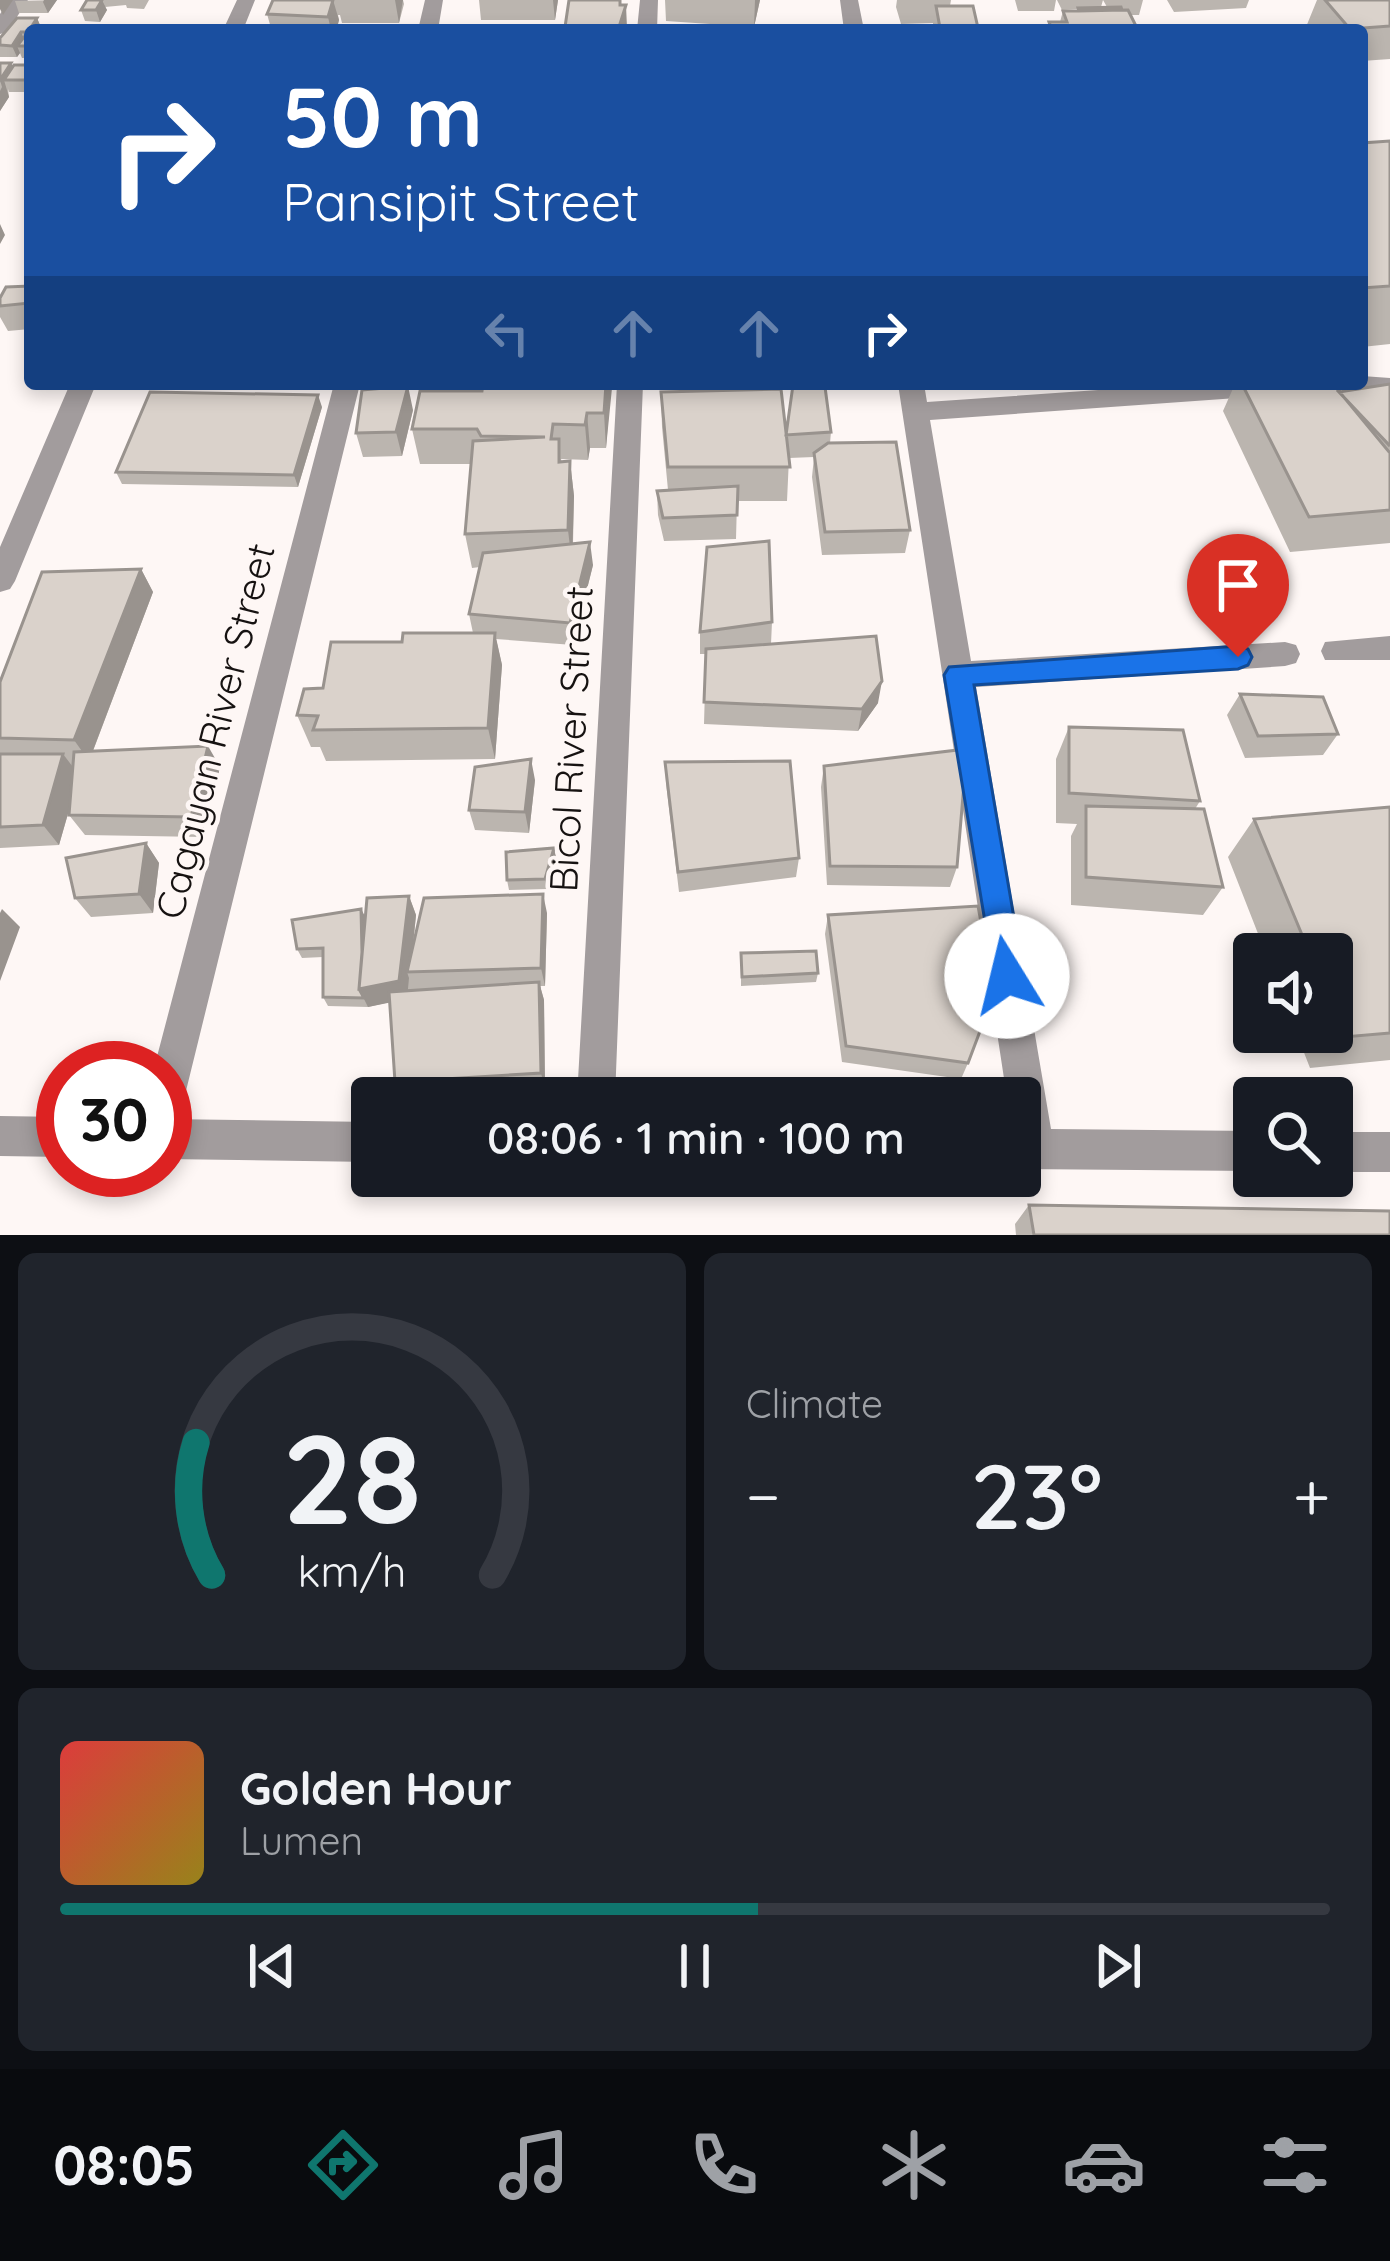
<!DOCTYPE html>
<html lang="en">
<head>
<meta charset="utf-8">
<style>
  body { margin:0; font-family:Quicksand,sans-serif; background:#20242c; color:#f1f3f6; height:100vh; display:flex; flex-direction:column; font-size:45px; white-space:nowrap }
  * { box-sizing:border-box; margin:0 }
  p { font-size:39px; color:#9ea1a6 }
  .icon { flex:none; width:66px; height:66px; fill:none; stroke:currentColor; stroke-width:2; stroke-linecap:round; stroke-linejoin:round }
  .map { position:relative; height:1235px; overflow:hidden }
  .side { display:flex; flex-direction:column; gap:18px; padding:18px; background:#0d0f14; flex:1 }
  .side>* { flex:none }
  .guide { position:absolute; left:24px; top:24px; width:1344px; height:366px; border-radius:12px; box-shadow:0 6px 18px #0003; background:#1a4fa0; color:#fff; overflow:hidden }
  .fabs { position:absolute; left:1233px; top:933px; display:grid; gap:24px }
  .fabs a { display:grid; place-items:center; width:120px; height:120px; border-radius:12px; background:#171b24; box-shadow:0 6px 18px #0003; font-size:60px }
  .speed { position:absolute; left:36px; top:1041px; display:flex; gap:24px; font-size:60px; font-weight:700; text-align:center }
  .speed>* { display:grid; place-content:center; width:156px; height:156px; border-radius:50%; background:#171b24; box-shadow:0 6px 18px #0003; line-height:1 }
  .speed .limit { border:18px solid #d22; background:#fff; color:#111 }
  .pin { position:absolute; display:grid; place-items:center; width:102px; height:102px; color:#fff; margin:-123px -51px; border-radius:50% 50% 50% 0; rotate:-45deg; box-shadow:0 0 12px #0007 }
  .pin .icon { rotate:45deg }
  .me { position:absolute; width:132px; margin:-66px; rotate:351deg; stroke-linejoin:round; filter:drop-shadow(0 0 9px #0008) }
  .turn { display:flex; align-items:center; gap:42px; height:252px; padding:0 60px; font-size:54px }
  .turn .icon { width:156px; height:156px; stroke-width:2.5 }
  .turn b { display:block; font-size:84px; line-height:102px }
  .lanes { display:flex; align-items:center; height:114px; padding:0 60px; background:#0003; justify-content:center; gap:60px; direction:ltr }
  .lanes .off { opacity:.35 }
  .big { font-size:90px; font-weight:600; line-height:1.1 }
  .side .tile { flex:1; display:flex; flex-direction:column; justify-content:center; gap:18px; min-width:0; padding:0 42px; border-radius:18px; background:#20242c }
  .side .dial { align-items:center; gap:0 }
  .dial svg { height:312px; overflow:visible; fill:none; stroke:#363941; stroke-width:7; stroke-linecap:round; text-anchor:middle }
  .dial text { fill:#f1f3f6; stroke:none }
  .song { display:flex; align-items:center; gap:36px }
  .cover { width:144px; height:144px; border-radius:18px; background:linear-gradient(135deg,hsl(0 70% 55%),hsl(50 70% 35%)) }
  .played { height:12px; border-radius:6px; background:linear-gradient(90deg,#0f766e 55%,#363941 55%) }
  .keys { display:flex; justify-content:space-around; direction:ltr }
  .heat { display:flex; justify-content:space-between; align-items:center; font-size:66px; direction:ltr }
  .side .tiles { flex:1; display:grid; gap:18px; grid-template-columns:1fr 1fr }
  .tile:last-child { grid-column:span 2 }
  .trip { position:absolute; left:351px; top:1077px; width:690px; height:120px; border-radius:12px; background:#171b24; box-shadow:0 6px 18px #0003; font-weight:600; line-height:120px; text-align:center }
  .tab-bar { display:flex; height:192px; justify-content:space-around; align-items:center; background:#090b0e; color:#9ea1a6 }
  .tab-bar .icon { width:84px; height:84px }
  .tab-bar .selected { color:#0f766e }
  .tab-bar b { font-size:54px; color:#f1f3f6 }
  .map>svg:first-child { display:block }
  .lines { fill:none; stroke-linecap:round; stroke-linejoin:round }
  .minor { fill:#a29c9d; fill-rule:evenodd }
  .wall { fill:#bbb5af }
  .shaded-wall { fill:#99938e }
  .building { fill:#dad2cb; stroke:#99938e; stroke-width:3 }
  .route { fill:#1a73e8; stroke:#114b97; stroke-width:3 }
  .labels { text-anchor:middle; stroke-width:9; stroke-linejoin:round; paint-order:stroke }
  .street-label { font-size:39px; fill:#161211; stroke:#fef7f5 }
</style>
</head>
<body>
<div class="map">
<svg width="1390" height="1235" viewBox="0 0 1390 1235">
  <rect width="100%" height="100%" fill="#fef7f5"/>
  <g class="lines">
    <path class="minor" d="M10,0H28L7,32L0,34V14Z
      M237,0H255L243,30H223Z
      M425,0H443L438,30H418Z
      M640,0H658L657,30H637Z
      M840,0H858L864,30H844Z
      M1362,376L1390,378V396L1348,393L1335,384H1362Z
      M70,384H96L15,581L10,589L0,592V547Z
      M334,384H360L184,1099L179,1113L165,1118V1068H154Z
      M617,384H643L615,1098H577Z
      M898,384H924L927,402L1184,384H1320L1307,393L930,420L971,661L1285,642L1296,645L1300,654L1296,663L1285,666L976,687L1051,1129L1254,1131V1171L1020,1169V1098H1007Z
      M1390,636V660H1325L1321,651L1325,642Z
      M0,1116L63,1117V1157L0,1156Z
      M165,1119L372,1122V1162L165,1159Z
      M1332,1132H1390V1172H1332Z"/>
  </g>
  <path class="wall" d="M57,0L48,13H19L15,1Z
    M87,0H149L144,9L127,8L126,5L105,7L107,10L100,22L85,21L81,10Z
    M273,0H403L404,4L399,23H342L340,15H338L339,20L337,29L365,30H249L271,28L267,14Z
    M479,0H558L555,20H481Z
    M665,0H760L754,27L666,21Z
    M897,0H951L950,6L978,30H933V23L901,24L896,7Z
    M1015,0H1056L1054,11H1018Z
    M1057,0H1103L1101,7H1107L1103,0H1143L1139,15H1130L1138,30H1047L1049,22H1060L1063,11H1077V9L1062,10Z
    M1167,0H1249L1246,8L1174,12Z
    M1317,0H1390V59L1362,61V30H1309L1306,27Z
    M621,5L627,30H565V27Z
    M37,18L42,30H30V58H22L20,53L17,57H0V38Z
    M0,63H11L13,66L30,65V92H9L8,89L9,97L0,111Z
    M1390,141V344L1362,347V143Z
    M30,286V329L8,331L0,317V298Z
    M483,384H611L606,448H590L588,460L561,459L562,462L570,461L574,496L573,544L593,565L573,645L496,639L502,665L495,759L326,761L320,747H311L297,715L323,688L402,642L473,633L469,614L480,567L472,568L465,534L471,464H420L412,429L482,391Z
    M1235,384H1333L1339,392L1390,384V543L1290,552L1223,411Z
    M661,392L786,434L831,432L830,443L910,530L905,553L822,555L812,477L814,457L789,458L787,501H737L736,539L664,541L658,515L657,491L668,490L662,427Z
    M322,407L298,487L122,484L116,472Z
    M413,410L402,456L363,457L356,433Z
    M141,569L153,592L93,751L220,767L203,837L85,835L69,815L70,807L59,845L0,848V682Z
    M772,622L771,644L878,703L858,731L704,724L706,654H700V632Z
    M1240,694L1338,734L1323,755L1245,758L1227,715Z
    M1069,727L1200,801L1195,809L1223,887L1203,915L1071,905V836L1077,824L1056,823V759Z
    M665,762L799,858L796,877L679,892L666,783Z
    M824,766L957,867L950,887L827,885L821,787Z
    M535,780L529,833L475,830L469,810Z
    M1390,807V1060L1310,1068L1296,1032H1332V954H1266L1228,857L1254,819Z
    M146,843L159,863L153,913L91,917L75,898Z
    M554,848L556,858L547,889L509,890L507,880Z
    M409,896L416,915L413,947L547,913L545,986H540L544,1000L545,1089L404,1098L395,1082L390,1002L368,1007L328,1006L323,997V957L302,958L297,949L361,909L365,918Z
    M828,915L968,1063L961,1079L842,1062L825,934Z
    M741,953L818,973L816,982L741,986Z
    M1029,1205L1390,1235H1016L1015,1224Z"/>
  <path class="shaded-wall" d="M0,0H13L3,15L0,9Z
    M44,0H57L48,13L43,2Z
    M102,0L107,10L100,22L96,10Z
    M333,0L339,20L336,30H331L328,17Z
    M395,0H403L399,23Z
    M553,0H558L555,20Z
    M755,0H760L754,27Z
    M626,5L627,28V30H619Z
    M37,18L42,30H30V38L28,32Z
    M21,32L26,44L17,46L20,53L17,57L12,46Z
    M11,63L16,75L4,80L9,97L0,111V91L2,87L0,80Z
    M0,224L5,235L0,244Z
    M606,384H611L612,388L606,448L604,413Z
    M408,386L413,410L402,456L396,432Z
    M318,395L322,407L298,487L294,475Z
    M587,413L590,448L588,460L585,425Z
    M570,461L574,496L572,564L568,530Z
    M590,542L593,565L573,645L570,623Z
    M141,569L153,592L89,761L74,740Z
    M495,633L502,665L495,759L488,728Z
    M882,681L878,703L858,731L862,709Z
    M208,746L220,767L203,837L191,817Z
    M63,754L79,775L59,845L43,825Z
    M531,759L535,780L529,833L525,812Z
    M146,843L159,863L153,913L139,894Z
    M554,848L556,858L547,889L545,879Z
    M543,894L547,913L545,986L541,968Z
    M409,896L416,915L410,972H407L409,978L407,999L368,1007L359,989L361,909L366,918Z
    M2,909L20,927L0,981V913Z
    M539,982L544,1000L545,1089L541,1073Z"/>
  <path class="building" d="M87,0H102L96,10H81Z
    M273,0H333L328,17L267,14Z
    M569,0H620V5H626L619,27H565Z
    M1325,0H1390V26L1350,29Z
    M936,6H973L978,28H940Z
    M1121,7L1122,10L1079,11L1078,8Z
    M1128,10L1138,30H1052L1049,22H1067L1063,11Z
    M17,18H37L28,32H21L12,46L0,45V38Z
    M250,28H318L317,30H249Z
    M24,37H30V46H17Z
    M0,63H11L0,80Z
    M14,65H30V80H4Z
    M1390,141V286L1362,288V143Z
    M30,286V303L0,306V298L6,287Z
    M483,384H606L604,413H587L585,425L553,424L551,439H559V462L570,461L568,530L465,534L473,441L545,437L481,436L477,429H412L420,391H482Z
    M1242,384H1333L1390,453V510L1309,517Z
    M1390,384V444L1389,445L1339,392Z
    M793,385L825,387L831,432L786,435Z
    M408,386L396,432L356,433L362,390Z
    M781,389L790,467H668L661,392Z
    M150,392L318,395L294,475L116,472Z
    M896,442L910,530L825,532L814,453L828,443Z
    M738,486L737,515L663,518L657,491Z
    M769,541L772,622L700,632L707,547Z
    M590,542L570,623L469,614L483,553Z
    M141,569L74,740L0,738V682L42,572Z
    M403,633H495L488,728L313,730L318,716L297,715L304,689L323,688L331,642H402Z
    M876,636L882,681L862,709L704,702L706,649Z
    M1240,694L1323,697L1338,734L1258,736Z
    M1069,727L1183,730L1200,801L1069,793Z
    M208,746L191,817L69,815L74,752Z
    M958,750L964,784L957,867L830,866L824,766Z
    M0,754H63L43,825L0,827Z
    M531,759L525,812L469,810L475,767Z
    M790,761L799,858L678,872L665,762Z
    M1086,806L1204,809L1223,887L1086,877Z
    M1390,807V1033L1344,1037L1332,1008V954H1310L1254,819Z
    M146,843L139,894L75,898L66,858Z
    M554,848L545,879L507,880L506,852Z
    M543,894L541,968L407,972L424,898Z
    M409,896L399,981L359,989L367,898Z
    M978,906L994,994L968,1063L846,1046L828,915Z
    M361,909L362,952L359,989L364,998L323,997V948L297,949L292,920Z
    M816,951L818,973L742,977L741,953Z
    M539,982L541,1073L395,1082L389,992Z
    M1029,1205L1390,1211V1235H1034Z"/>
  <path class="route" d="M1238,646L1248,649L1252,657L1248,665L1238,669L974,685L1024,976L1019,988L1007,992L996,988L944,675L949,667Z"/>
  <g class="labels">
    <g class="street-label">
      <text transform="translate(215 731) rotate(-76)" y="14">Cagayan River Street</text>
      <text transform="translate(571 739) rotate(-87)" y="14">Bicol River Street</text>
    </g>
  </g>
</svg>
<div class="fabs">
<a><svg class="icon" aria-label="sound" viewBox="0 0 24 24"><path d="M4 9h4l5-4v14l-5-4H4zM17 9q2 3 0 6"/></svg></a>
<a><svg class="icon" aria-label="search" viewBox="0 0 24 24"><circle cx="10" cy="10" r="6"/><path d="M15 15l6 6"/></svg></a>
</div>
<div class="speed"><div class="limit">30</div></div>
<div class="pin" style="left:1238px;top:657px;background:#d93025"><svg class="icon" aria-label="arrive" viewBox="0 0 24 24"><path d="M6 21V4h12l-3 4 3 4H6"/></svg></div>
<svg class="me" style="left:1007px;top:976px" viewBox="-20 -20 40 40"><circle r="19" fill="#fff"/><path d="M0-13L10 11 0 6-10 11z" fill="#1a73e8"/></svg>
<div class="trip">08:06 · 1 min · 100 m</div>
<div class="guide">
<div class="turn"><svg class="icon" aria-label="right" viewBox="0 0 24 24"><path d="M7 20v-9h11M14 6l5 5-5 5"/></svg><div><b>50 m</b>Pansipit Street</div></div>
<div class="lanes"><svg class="icon off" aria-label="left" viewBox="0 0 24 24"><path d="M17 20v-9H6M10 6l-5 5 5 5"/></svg><svg class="icon off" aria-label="ahead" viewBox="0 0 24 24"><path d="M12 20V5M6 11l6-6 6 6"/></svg><svg class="icon off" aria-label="ahead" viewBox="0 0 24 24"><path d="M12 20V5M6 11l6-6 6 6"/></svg><svg class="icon" aria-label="right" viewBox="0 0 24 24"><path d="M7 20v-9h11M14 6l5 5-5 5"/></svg></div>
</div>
</div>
<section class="side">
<div class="tiles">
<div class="tile dial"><svg viewBox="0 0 100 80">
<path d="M14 69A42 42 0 1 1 86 69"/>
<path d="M14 69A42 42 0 0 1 10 35" stroke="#0f766e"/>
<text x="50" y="56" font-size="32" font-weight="700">28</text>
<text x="50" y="72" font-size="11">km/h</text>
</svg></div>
<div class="tile"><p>Climate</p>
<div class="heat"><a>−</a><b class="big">23°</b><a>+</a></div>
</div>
<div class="tile">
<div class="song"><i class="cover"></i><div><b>Golden Hour</b><p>Lumen</p></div></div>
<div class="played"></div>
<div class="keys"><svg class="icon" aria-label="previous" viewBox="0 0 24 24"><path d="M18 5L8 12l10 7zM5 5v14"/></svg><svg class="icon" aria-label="pause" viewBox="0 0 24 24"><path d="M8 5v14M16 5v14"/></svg><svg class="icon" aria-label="next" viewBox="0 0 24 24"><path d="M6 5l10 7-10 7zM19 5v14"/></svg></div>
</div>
</div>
</section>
<nav class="tab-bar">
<b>08:05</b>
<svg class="icon selected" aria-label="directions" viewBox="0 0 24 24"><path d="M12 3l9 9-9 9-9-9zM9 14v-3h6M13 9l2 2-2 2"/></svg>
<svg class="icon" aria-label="music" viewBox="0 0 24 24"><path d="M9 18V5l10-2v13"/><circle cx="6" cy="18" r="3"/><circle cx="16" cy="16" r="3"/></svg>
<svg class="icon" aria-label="phone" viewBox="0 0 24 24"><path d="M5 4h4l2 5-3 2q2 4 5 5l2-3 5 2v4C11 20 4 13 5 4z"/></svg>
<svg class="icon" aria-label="climate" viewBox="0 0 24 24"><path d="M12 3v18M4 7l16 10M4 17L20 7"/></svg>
<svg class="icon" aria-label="car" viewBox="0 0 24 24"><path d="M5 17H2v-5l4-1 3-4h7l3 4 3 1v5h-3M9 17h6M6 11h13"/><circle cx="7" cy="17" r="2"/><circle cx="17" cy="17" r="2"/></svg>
<svg class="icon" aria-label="filters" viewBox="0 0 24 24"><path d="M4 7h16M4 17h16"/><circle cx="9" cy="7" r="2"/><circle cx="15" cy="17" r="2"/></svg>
</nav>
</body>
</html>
